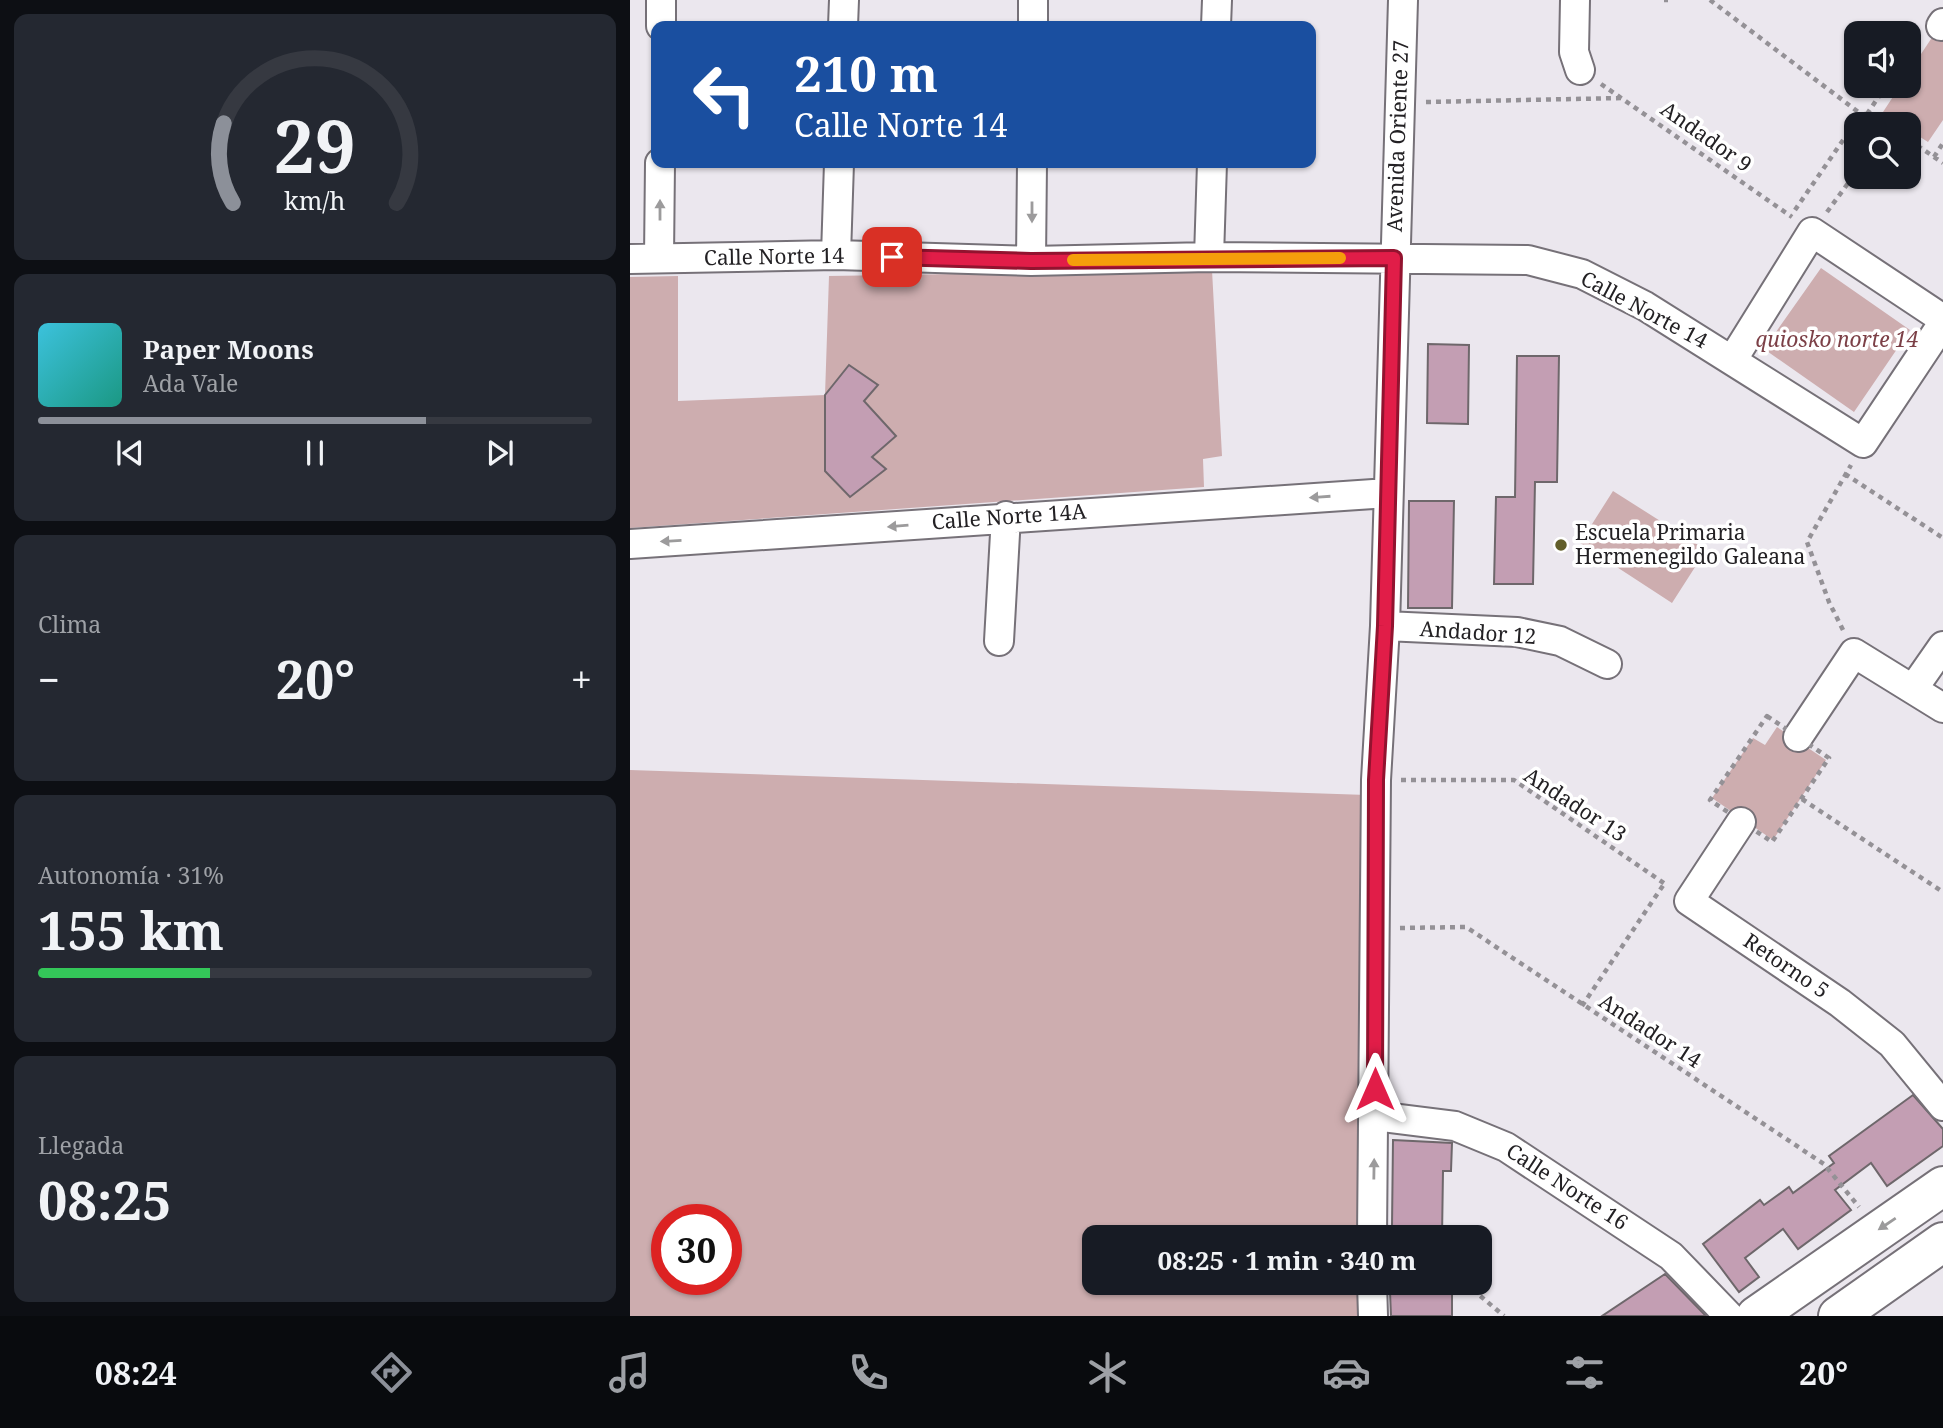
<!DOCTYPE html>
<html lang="es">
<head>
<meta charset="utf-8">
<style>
  body { margin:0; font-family:"Noto Serif",serif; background:#242831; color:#f1f3f6; height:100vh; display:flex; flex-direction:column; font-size:26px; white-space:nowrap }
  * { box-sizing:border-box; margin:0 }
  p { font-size:23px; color:#9ea1a6 }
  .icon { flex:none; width:38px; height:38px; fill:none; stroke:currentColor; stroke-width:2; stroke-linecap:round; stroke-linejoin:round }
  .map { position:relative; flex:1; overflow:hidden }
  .drawer { display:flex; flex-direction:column; gap:14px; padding:14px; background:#0d0f14; width:630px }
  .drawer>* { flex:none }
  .hud { position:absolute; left:21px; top:21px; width:665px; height:147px; border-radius:14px; box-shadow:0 2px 5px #0004; background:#1a4fa0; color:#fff; overflow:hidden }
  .tools { position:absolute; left:1214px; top:21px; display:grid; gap:14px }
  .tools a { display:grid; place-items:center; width:77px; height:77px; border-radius:14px; background:#171b24; box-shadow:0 2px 5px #0004; font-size:35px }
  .speed { position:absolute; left:21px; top:1204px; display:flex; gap:14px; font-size:35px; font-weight:700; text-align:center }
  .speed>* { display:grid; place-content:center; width:91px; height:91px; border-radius:50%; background:#171b24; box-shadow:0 2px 5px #0004; line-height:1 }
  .speed .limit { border:10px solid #d22; background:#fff; color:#111 }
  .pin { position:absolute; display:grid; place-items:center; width:60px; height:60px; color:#fff; margin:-30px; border-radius:14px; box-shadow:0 4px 10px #0006 }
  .me { position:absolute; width:77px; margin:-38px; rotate:0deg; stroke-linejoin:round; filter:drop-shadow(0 0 5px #0008) }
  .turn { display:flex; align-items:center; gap:24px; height:147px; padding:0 28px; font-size:32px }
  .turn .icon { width:91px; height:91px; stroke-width:2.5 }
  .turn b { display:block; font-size:49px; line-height:60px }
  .big { font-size:52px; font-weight:700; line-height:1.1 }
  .drawer .tile { flex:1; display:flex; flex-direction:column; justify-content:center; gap:10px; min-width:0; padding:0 24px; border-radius:14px; background:#242831 }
  .drawer .dial { align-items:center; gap:0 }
  .dial svg { height:182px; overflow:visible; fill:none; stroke:#363941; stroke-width:7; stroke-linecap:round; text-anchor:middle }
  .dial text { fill:#f1f3f6; stroke:none }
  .song { display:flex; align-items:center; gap:21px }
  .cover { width:84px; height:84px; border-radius:10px; background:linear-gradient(135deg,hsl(190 70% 55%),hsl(170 70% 35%)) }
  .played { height:7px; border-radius:4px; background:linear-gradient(90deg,#8c9099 70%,#363941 70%) }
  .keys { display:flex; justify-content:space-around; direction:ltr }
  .heat { display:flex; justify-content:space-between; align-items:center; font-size:38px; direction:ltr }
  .charge { height:10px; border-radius:5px; background:linear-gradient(90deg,#34c759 31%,#363941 0) }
  .trip { position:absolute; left:452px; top:1225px; width:410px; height:70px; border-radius:14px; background:#171b24; box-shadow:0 2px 5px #0004; font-weight:700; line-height:70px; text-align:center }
  .menu { display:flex; height:112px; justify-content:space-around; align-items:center; background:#090b0e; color:#9ea1a6 }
  .menu .icon { width:49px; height:49px }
  .menu .current { color:#8c9099 }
  .menu b { font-size:32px; color:#f1f3f6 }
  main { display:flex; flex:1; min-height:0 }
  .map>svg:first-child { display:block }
  .green { fill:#cdadaf; fill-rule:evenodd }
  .building { fill:#c39eb3; stroke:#6e676b; stroke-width:2 }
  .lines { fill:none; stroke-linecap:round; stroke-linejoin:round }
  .minor-casing { stroke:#767178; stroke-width:32 }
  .secondary-casing { stroke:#767178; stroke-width:42 }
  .path { stroke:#949196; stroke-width:4.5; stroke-dasharray:5 5; stroke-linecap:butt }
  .minor { stroke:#fff; stroke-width:28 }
  .secondary { stroke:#fff; stroke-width:38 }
  .oneway { fill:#9c9b9c }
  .route-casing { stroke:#92132f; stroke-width:18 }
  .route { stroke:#e11d48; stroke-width:12 }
  .slow { stroke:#f59e0b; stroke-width:12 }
  .poi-dot { fill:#625e2a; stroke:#fff; stroke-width:2.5 }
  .labels { text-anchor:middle; stroke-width:7; stroke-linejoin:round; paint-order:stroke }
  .street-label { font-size:21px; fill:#232124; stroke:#fff }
  .park-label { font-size:21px; font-style:italic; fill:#7c4047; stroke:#fff }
  .poi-label { font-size:21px; fill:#232124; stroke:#fff; text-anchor:start }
</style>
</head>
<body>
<main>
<section class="drawer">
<div class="tile dial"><svg viewBox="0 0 100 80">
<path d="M14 69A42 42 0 1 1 86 69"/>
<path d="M14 69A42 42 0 0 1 10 34" stroke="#8c9099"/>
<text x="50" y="56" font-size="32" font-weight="700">29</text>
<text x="50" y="72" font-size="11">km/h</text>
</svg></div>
<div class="tile">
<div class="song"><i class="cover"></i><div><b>Paper Moons</b><p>Ada Vale</p></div></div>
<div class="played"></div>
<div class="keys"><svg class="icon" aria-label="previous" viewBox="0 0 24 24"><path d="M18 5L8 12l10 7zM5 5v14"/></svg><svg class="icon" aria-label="pause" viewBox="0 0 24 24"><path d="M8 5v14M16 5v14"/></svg><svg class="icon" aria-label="next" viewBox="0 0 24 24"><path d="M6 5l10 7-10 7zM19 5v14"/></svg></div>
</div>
<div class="tile"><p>Clima</p>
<div class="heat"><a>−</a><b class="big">20°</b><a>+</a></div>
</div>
<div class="tile"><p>Autonomía · 31%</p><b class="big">155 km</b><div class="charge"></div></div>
<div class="tile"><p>Llegada</p><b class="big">08:25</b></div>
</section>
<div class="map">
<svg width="1313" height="1316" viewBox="0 0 1313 1316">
  <rect width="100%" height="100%" fill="#ebe7ee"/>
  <path class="green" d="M1305,33L1313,38V120L1298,142L1279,130V124H1271L1253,112L1270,86H1279V72Z
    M1191,268L1280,330L1224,412L1134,349Z
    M582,270L592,456L573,459L574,487L0,528V277L48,276V401L195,395L199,276ZM219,365L234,401L266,436L242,457L255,469L220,496L195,471V395Z
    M983,491L1076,550L1042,603L950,543Z
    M1147,727L1196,760L1143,840L1082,798L1123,738L1135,745Z
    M0,770L737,795L732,1237H464V1283H732L731,1316H0ZM37,1220H96V1279H37Z"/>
  <path class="building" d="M798,344L839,345L838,424L797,423Z
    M887,356H929L927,482H905L903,584H864L866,497H885Z
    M219,365L248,385L234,401L266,436L242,457L256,469L220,497L195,471V395Z
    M779,501H824L822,608H778Z
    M1283,1095L1313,1129V1146L1257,1186L1241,1163L1205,1190L1221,1210L1168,1249L1153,1229L1115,1258L1129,1277L1109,1292L1073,1244L1130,1200L1134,1205L1159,1187L1163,1193L1204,1163L1199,1156Z
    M763,1140L822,1143L821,1171H813L812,1237H774V1226H762Z
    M1035,1274L1076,1316H972Z
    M822,1291V1316H761L760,1292Z"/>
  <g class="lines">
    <g class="minor-casing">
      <path id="minor" d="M945,0L944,52L950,70
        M31,26V0
        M213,26L214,0
        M403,26V0
        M586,26L587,0
        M1311,26L1313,23
        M206,255L209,163
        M579,257L582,163
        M29,258L30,163
        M0,259L206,255L401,261L579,257L898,260L952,274L1015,306L1233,443L1311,326
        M401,261L402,163
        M1103,359L1182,232L1313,319
        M0,544L758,493
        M755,626L887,632L930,641L977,664
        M369,641L376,516
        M1283,689L1313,646
        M1168,737L1224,653L1313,708
        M1111,822L1059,901L1210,1003L1262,1044L1313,1106
        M745,1116L825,1126L876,1147L1041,1256L1099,1316
        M742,1237L746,780L755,626L773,0
        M742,1283L743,1316"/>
    </g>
    <g class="secondary-casing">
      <path id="secondary" d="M1126,1316L1313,1186
        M1208,1316L1313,1242"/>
    </g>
    <path class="path" d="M1034,0H1038
      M1080,0L1231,114
      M1279,50L1288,37
      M971,84L1162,217
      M796,102L993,98
      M1237,114L1256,86
      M1279,140L1313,163
      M1304,157L1313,143
      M1165,210L1231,114H1237L1255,124
      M1197,212L1227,171
      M1215,474L1313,538
      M1213,630L1199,602L1177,542L1221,465
      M1137,716L1199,758L1142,842L1080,800Z
      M771,780H884L1038,886
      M1172,799L1313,892
      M770,928L836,927L1194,1164L1229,1207
      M952,1006L1034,884
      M835,1283L874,1316"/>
    <use href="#minor" class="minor"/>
    <use href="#secondary" class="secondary"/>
  </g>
  <defs><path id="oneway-solid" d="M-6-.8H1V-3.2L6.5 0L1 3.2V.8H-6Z" transform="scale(1.75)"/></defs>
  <g class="oneway">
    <use href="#oneway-solid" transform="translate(30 210) rotate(-90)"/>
    <use href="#oneway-solid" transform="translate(402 212) rotate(90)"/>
    <use href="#oneway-solid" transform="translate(690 497) rotate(176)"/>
    <use href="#oneway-solid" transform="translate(268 526) rotate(175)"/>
    <use href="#oneway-solid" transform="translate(41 541) rotate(177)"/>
    <use href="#oneway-solid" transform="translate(744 1169) rotate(-89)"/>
    <use href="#oneway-solid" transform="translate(1257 1224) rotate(146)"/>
  </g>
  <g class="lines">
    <g class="route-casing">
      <path id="route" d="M262,257L401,261L764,258L755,626L746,780L745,1089"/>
    </g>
    <use href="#route" class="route"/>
    <path class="slow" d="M443,260L710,258"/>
  </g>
  <circle class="poi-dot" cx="931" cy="545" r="7"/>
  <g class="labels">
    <g class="street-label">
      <text transform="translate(768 136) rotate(-88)" y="7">Avenida Oriente 27</text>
      <text transform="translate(1076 137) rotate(35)" y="7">Andador 9</text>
      <text transform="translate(144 257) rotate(-1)" y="7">Calle Norte 14</text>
      <text transform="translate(1014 310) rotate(28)" y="7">Calle Norte 14</text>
      <text transform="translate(379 517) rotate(-4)" y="7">Calle Norte 14A</text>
      <text transform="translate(848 633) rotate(4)" y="7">Andador 12</text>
      <text transform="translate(945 805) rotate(33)" y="7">Andador 13</text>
      <text transform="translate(1156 966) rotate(34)" y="7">Retorno 5</text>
      <text transform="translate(1020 1031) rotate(33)" y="7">Andador 14</text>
      <text transform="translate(937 1187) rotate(33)" y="7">Calle Norte 16</text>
    </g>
    <g class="park-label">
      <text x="1207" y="347">quiosko norte 14</text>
    </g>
    <g class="poi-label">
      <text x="945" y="540">Escuela Primaria<tspan x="945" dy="24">Hermenegildo Galeana</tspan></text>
    </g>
  </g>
</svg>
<div class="tools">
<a><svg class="icon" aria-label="sound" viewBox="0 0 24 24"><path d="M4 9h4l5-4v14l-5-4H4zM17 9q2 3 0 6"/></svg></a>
<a><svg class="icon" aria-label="search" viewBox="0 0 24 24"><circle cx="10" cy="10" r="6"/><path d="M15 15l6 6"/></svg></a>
</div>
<div class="speed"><div class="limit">30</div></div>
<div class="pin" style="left:262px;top:257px;background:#d93025"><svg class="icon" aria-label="arrive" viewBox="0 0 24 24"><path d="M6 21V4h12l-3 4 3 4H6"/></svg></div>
<svg class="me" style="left:745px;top:1089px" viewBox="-20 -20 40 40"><path d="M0-17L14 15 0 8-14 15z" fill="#e11d48" stroke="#fff" stroke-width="4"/></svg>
<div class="trip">08:25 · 1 min · 340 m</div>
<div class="hud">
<div class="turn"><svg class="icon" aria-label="left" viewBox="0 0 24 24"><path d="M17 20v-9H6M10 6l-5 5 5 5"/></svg><div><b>210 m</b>Calle Norte 14</div></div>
</div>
</div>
</main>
<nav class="menu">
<b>08:24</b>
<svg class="icon current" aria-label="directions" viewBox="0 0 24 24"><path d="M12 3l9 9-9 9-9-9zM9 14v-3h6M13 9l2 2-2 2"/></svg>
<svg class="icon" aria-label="music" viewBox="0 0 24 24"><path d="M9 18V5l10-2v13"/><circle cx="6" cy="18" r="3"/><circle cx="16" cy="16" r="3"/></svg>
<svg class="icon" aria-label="phone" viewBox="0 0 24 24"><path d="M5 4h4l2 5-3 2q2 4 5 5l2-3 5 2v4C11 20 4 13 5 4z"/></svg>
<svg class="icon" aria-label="climate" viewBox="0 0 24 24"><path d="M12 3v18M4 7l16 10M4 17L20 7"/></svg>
<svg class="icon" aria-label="car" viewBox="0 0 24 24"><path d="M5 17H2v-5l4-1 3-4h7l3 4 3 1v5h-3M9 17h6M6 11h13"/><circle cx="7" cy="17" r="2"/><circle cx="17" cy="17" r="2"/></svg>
<svg class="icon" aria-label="filters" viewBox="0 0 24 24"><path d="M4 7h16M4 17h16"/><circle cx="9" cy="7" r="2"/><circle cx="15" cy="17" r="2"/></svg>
<b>20°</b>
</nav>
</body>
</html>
